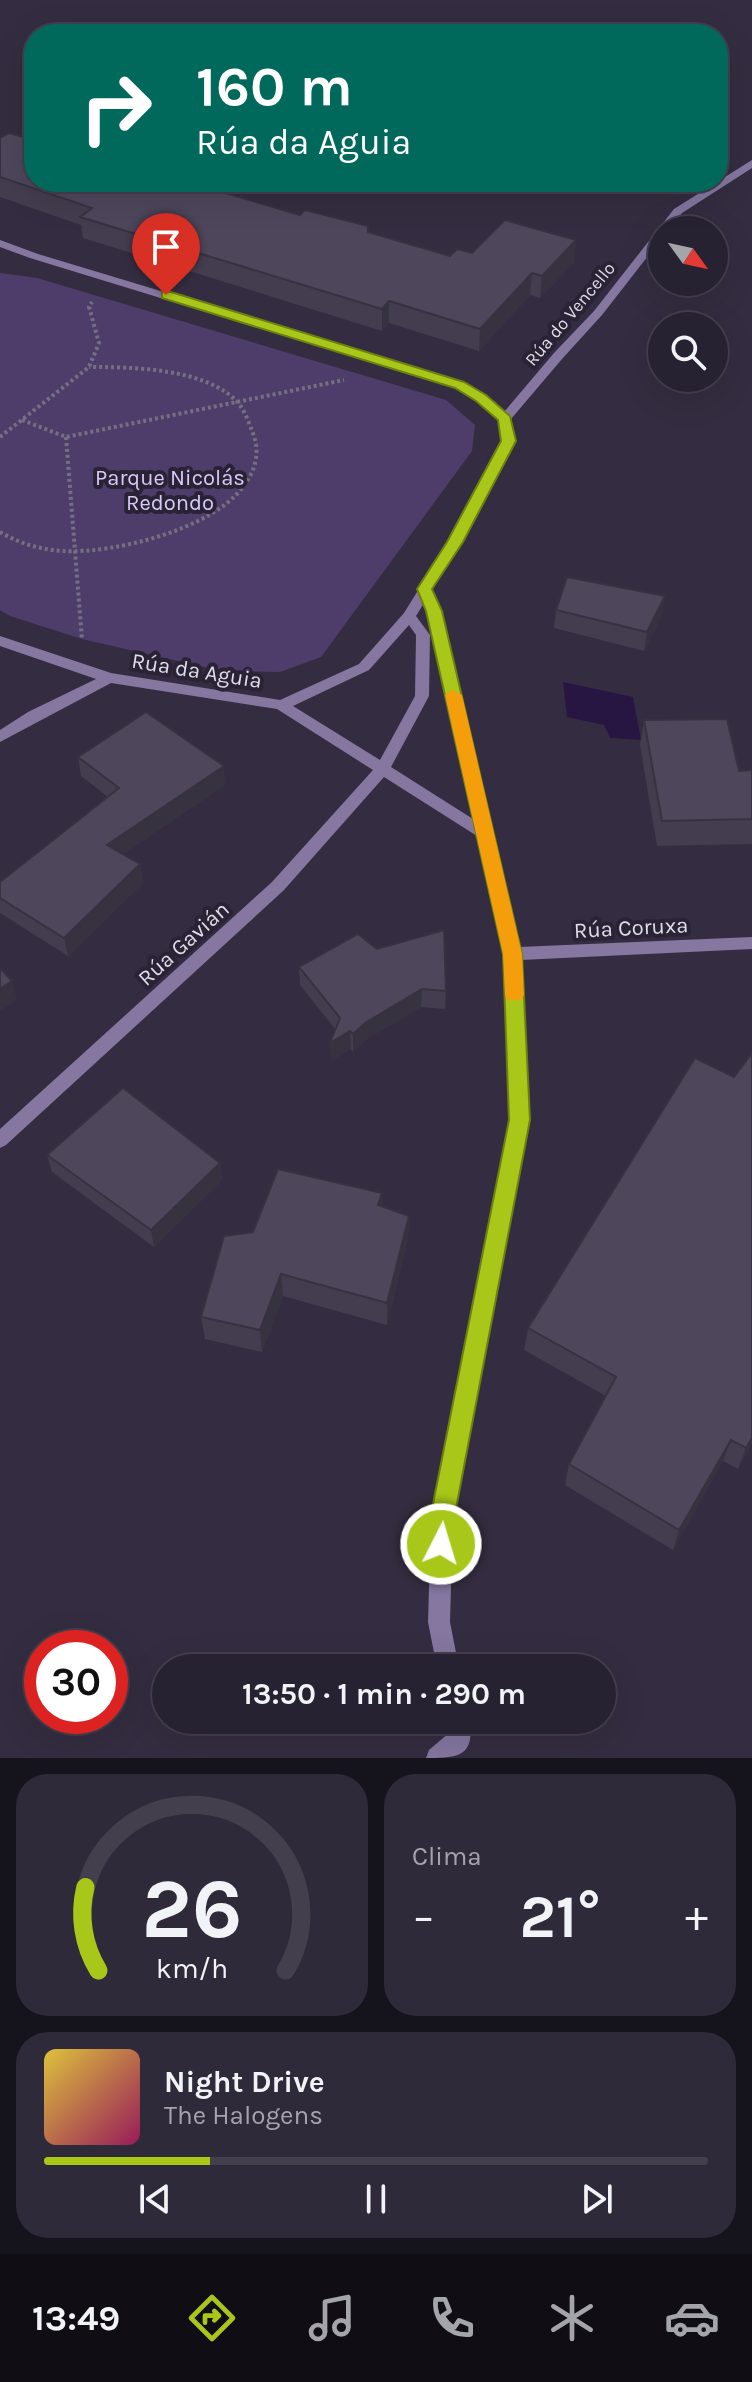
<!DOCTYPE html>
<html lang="es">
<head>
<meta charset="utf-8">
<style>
  body { margin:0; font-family:Karla,sans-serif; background:#2f2a39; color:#f1f3f6; height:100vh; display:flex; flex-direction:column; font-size:30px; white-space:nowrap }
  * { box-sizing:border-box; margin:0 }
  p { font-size:26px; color:#a4a4ab }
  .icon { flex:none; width:44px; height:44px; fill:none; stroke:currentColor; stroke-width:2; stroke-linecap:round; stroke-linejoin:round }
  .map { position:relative; height:1758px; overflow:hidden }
  .details { display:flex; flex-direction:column; gap:16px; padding:16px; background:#15131b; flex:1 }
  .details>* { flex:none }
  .hud { position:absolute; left:24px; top:24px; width:704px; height:168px; border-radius:32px; box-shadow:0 8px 32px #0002,0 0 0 2px #433f4d; background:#00695c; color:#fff; overflow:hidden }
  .needle { width:52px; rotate:123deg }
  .buttons { position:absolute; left:648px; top:216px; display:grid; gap:16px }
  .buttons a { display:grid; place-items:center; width:80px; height:80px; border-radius:50%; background:#272231; box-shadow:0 8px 32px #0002,0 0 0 2px #433f4d; font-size:40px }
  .speed { position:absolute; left:24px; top:1630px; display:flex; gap:16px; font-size:40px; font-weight:700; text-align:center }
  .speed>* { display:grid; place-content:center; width:104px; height:104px; border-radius:50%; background:#272231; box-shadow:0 8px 32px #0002,0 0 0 2px #433f4d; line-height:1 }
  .speed .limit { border:12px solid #d22; background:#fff; color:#111 }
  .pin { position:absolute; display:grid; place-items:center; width:68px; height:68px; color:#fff; margin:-82px -34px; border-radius:50% 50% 50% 0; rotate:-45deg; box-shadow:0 0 8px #0007 }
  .pin .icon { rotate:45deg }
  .me { position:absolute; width:88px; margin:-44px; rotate:5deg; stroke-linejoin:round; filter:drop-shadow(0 0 6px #0008) }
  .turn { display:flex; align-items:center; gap:28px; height:168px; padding:0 40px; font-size:36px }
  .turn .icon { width:104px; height:104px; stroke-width:2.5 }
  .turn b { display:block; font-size:56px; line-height:68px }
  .big { font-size:60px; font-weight:700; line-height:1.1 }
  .details .tile { flex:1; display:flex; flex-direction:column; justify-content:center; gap:12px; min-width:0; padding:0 28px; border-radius:32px; background:#2f2a39 }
  .details .dial { align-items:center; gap:0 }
  .dial svg { height:208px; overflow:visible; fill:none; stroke:#433f4d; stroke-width:7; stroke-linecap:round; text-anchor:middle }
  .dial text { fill:#f1f3f6; stroke:none }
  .song { display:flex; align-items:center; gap:24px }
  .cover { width:96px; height:96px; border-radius:12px; background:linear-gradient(135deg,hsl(50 70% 55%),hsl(330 70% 35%)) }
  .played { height:8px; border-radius:4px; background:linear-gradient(90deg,#a9c719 25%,#433f4d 25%) }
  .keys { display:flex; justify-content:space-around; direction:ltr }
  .heat { display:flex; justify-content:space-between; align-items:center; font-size:44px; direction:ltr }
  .details .tiles { flex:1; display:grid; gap:16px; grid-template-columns:1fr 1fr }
  .tile:last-child { grid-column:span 2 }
  .trip { position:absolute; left:152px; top:1654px; width:464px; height:80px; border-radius:40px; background:#272231; box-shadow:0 8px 32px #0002,0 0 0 2px #433f4d; font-weight:700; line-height:80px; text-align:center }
  .dock { display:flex; height:128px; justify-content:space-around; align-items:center; background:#100e14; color:#a4a4ab }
  .dock .icon { width:56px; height:56px }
  .dock .selected { color:#a9c719 }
  .dock b { font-size:36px; color:#f1f3f6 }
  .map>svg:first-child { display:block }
  .green { fill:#4e3d6a }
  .water { fill:#281642 }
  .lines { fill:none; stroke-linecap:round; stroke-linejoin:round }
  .path { stroke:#757081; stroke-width:4; stroke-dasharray:3 3; stroke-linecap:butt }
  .service { fill:#8577a0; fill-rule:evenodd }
  .minor { fill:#8577a0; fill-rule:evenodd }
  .wall { fill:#433d4f }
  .shaded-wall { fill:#373240 }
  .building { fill:#4e475c; stroke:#373240; stroke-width:2 }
  .route { fill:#a9c719; stroke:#6e8110; stroke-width:2 }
  .slow { fill:#f59e0b }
  .labels { text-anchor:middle; stroke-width:8; stroke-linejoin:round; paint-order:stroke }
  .far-street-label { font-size:18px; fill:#dfdce8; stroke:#2a2336 }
  .park-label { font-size:22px; fill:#dacaf9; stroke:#2a2336 }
  .street-label { font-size:22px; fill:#dfdce8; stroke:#2a2336 }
</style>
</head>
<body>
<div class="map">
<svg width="752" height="1758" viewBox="0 0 752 1758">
  <rect width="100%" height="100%" fill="#342d41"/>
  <path class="green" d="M0,273L37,278L446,400L475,425L472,451L321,657L280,672L222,671L82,639L10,616L0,610Z"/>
  <path class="water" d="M563,682L633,697L641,740L610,738L604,725L567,717Z"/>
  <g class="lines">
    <path class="path" d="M22,420L66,437L344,380
      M0,437L89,367L99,343L89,307L92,302
      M66,437L82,640
      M0,532C19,543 41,550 63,551C114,554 211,529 242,488C256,471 261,451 252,431C249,422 245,412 239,404C209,368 131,367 89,367"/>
    <path class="service" d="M752,160V168L682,213L669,230H662V238L602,315L562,359H554V353L594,311L674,209Z"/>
    <path class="minor" d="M0,240L38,254L463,382L485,395L504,412L554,353H562V359L511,419L515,441L462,542L432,590L441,611L519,947L752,937V949L521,960L528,1120L453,1519L450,1622L459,1668H437L428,1622L431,1519L510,1120L504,954L477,836L384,777L284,890L6,1145L0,1148V1129L272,882L373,770L277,709L111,683L0,742V730L28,712L96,679L0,646V636L111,673L280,700L359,664L404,613L448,542L503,441L499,420L477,401L455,388L30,258L0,247ZM424,603L427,611L473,819L391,767L429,696L430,635L416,616ZM409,625L416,635L415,696L380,760L293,706L369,670Z
      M447,1720H469C476,1757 457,1758 426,1758L429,1750L449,1733Z"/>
  </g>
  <path class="wall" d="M0,138L368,232L450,256L472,253L574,262L540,298L530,295L479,351L389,323L382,331L83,238L81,225L0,197Z
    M556,610L662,615L644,651L554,628Z
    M644,720L739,771L752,770V844L657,846L640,745Z
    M78,757L225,785L123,854L140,864L143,883L68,956L0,913V882L108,797L81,776Z
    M377,949L446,991L445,1009L421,1007L365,1040L353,1052L351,1049L331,1061L336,1030L300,985L299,967Z
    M752,1053V1443L738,1469L723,1461L673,1550L565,1485L569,1464L606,1396L524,1350L528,1328L734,1077Z
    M47,1155L220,1163L222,1180L154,1247L52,1172Z
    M382,1207L409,1216L408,1238L387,1325L283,1296L262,1352L205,1339L201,1317L253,1232Z"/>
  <path class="shaded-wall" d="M576,240L574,262L540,298L542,276Z
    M532,273L530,295L479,351L480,329Z
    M389,301V323L382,331V309Z
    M665,596L662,615L644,651L647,632Z
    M224,766L225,785L110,863L107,845Z
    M140,864L143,883L68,956L64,938Z
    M12,981L17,1000L0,1011V989Z
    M422,989L421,1007L365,1040L353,1052V1034L365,1023Z
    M350,1031L351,1049L331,1061L330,1043Z
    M220,1163L222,1180L154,1247L151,1230Z
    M382,1193V1216L378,1205Z
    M409,1216L408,1238L387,1325V1303Z
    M281,1274L283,1296L262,1352L260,1330Z
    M752,1438V1443L738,1469L746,1448Z
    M731,1440L723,1461L673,1550L679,1530Z"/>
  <path class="building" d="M9,133L34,140V182H188L300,215L305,210L368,226V232L450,256L457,249L472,253L505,220L576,240L542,276L532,273L480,329L389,301L382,309L80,217L92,208L0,177V138Z
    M567,577L665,596L647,632L556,610Z
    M146,712L224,766L107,845L140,864L64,938L0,898V882L119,788L78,757Z
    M727,719L739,771L752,770V819L662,821L644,720Z
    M444,930L446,991L422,989L365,1023L353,1034L350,1031L330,1043L340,1018L299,967L358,934L377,949Z
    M0,968L12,981L0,989Z
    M752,1053V1438L746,1448L731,1440L679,1530L569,1464L616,1377L528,1328L695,1058L734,1077Z
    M123,1088L220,1163L151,1230L47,1155Z
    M278,1169L382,1193L378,1205L409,1216L387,1303L281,1274L260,1330L201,1317L224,1236L253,1232Z"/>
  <path class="route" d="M162,292H171L464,382L486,395L510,416L516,441L463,542L432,589L442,611L522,954L530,1120L454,1519L453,1544L450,1553L441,1556L433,1553L429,1544L430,1519L509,1120L503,954L426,611L417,589L447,542L501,441L498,420L476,401L455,388L162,298Z"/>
  <path class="slow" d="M453,690L462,695L522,954L524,995L521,1000H507L505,995L503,954L445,695Z"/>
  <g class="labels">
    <g class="far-street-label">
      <text transform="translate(570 314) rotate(-50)" y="6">Rúa do Vencello</text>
    </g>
    <g class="park-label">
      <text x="170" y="485">Parque Nicolás<tspan x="170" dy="25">Redondo</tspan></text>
    </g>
    <g class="street-label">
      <text transform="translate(197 670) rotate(9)" y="8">Rúa da Aguia</text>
      <text transform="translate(631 927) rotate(-3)" y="8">Rúa Coruxa</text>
      <text transform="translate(183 943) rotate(-42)" y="8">Rúa Gavián</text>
    </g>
  </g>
</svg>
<div class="buttons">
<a><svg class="needle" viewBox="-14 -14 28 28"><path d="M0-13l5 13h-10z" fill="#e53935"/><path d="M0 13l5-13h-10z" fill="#a4a4ab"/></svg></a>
<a><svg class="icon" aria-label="search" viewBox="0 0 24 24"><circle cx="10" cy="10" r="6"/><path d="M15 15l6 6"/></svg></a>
</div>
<div class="speed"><div class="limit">30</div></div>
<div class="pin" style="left:166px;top:295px;background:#d93025"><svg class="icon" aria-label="arrive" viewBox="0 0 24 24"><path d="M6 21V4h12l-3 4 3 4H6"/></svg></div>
<svg class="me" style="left:441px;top:1544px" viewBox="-20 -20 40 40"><circle r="17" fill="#a9c719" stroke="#fff" stroke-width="3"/><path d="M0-11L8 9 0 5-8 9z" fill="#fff"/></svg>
<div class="trip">13:50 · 1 min · 290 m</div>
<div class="hud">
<div class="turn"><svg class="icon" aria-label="right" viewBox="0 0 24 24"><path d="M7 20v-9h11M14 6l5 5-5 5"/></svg><div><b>160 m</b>Rúa da Aguia</div></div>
</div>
</div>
<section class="details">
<div class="tiles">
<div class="tile dial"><svg viewBox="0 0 100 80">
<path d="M14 69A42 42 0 1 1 86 69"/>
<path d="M14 69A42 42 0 0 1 9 37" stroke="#a9c719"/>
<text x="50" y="56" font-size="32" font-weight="700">26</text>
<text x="50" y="72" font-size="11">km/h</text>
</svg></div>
<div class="tile"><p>Clima</p>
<div class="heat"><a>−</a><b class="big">21°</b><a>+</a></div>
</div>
<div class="tile">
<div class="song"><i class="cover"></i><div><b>Night Drive</b><p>The Halogens</p></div></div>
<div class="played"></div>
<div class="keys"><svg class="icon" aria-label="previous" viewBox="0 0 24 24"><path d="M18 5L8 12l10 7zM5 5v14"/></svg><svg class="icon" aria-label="pause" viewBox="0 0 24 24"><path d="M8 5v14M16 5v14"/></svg><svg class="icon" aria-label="next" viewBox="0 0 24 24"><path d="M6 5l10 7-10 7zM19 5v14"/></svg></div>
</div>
</div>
</section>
<nav class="dock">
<b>13:49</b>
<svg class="icon selected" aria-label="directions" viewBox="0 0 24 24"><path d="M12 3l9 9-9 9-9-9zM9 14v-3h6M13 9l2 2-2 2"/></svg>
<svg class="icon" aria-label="music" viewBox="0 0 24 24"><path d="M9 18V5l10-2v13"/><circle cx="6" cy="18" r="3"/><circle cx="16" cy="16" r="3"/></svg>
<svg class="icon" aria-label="phone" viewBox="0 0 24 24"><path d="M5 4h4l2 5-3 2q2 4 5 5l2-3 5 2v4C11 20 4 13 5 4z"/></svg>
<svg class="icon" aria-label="climate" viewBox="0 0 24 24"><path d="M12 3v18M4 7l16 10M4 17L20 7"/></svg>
<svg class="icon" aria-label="car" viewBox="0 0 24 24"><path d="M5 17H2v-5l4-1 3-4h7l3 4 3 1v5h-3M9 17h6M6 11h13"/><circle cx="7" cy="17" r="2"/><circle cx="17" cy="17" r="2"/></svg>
</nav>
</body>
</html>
